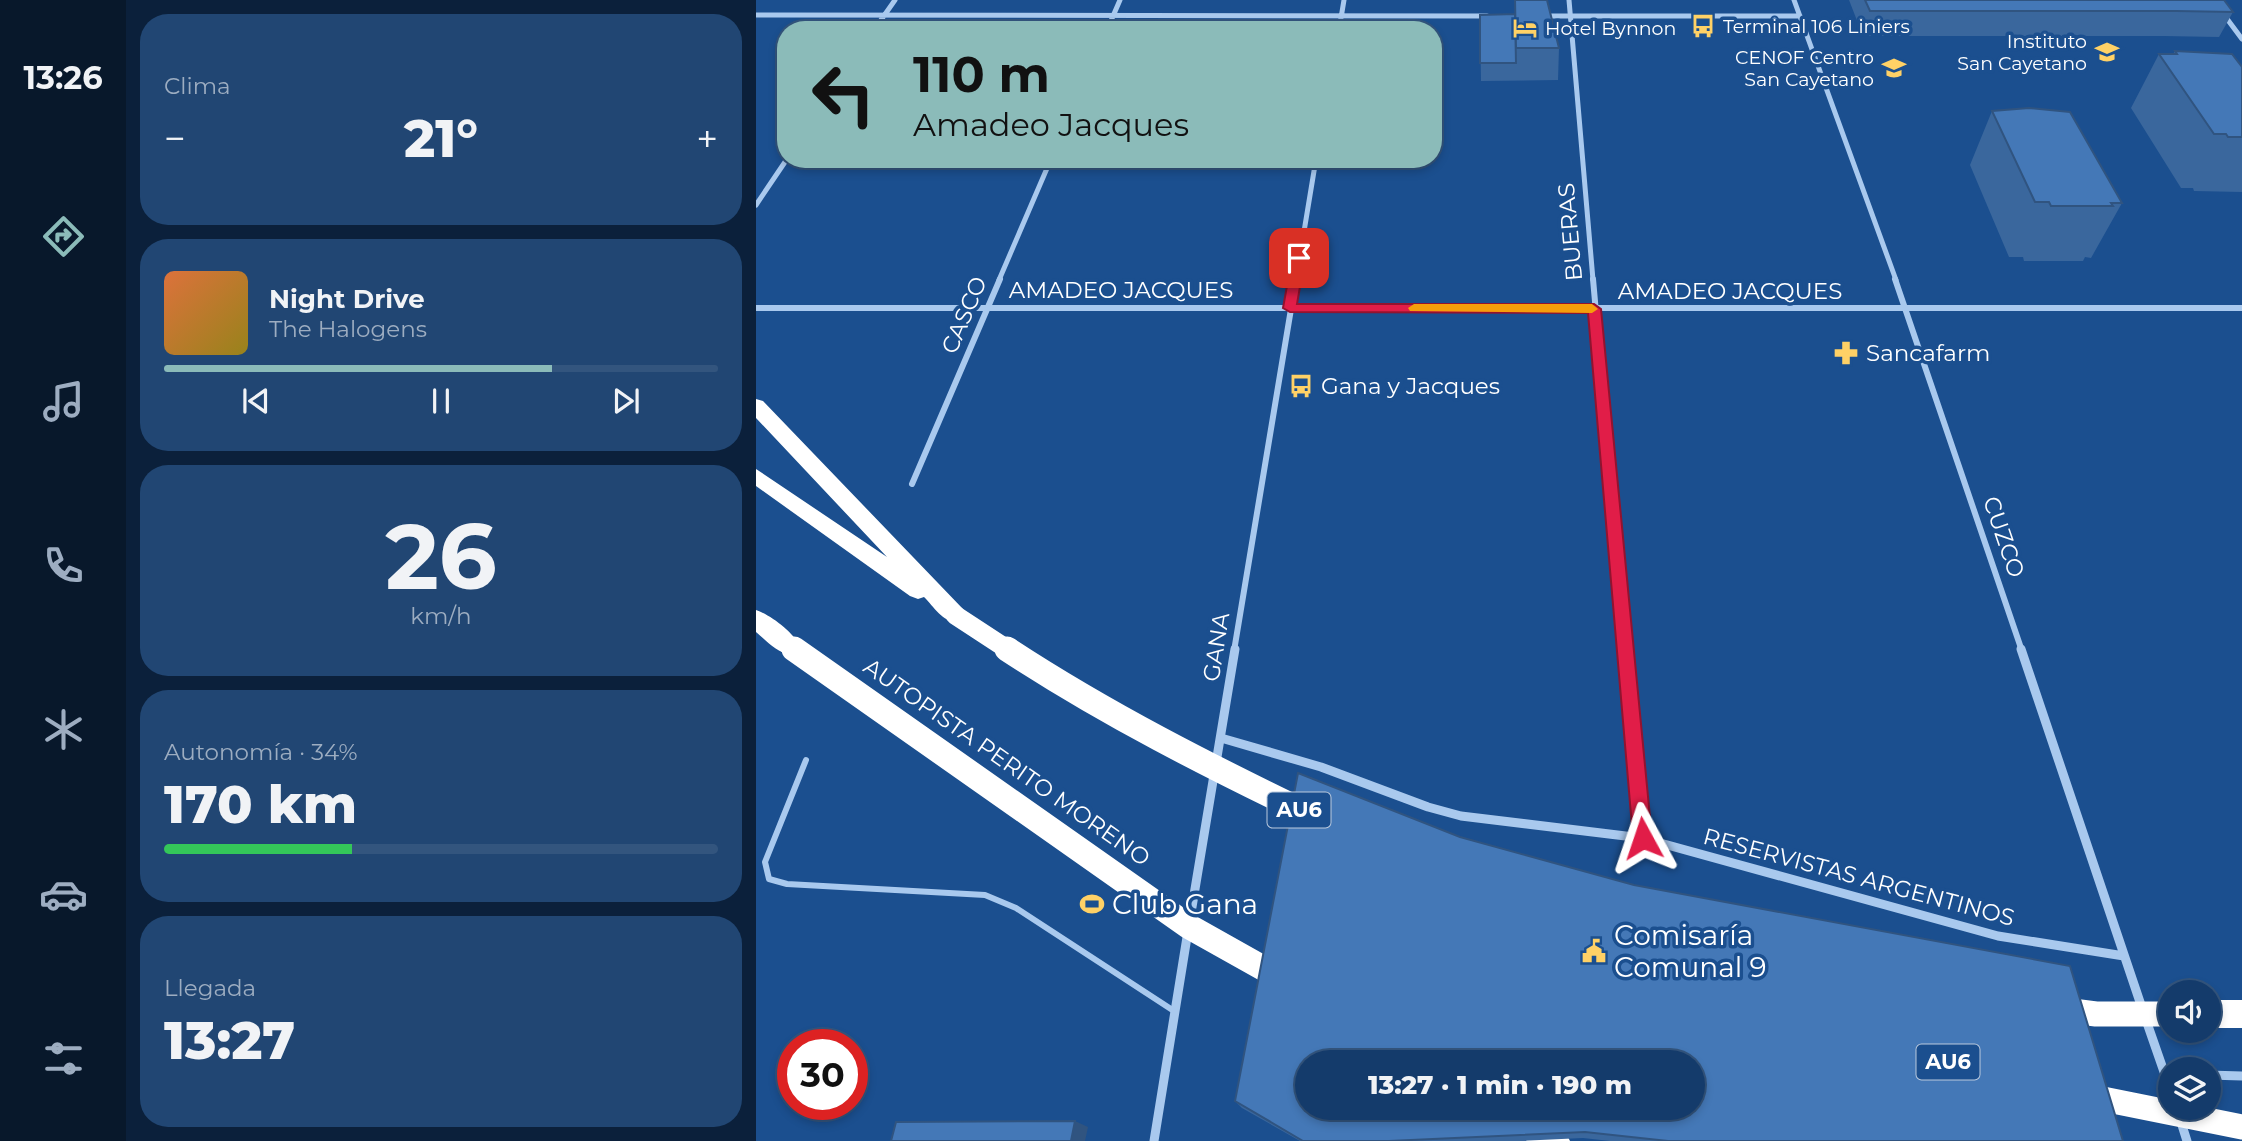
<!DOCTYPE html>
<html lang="es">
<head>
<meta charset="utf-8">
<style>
  body { margin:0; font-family:Montserrat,sans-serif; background:#214673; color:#f1f3f6; height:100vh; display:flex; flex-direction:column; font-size:26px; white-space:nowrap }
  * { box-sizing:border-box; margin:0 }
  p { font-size:23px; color:#9dadc1 }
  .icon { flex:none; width:38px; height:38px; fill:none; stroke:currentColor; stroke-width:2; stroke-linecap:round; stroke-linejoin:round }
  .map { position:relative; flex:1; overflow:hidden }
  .sheet { display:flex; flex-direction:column; gap:14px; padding:14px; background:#0b203b; width:630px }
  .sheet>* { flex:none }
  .guide { position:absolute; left:21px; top:21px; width:665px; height:147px; border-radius:28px; box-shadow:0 4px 10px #0003,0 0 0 2px #33557e; background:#8bbbb9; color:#111; overflow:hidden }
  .tools { position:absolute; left:1402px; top:980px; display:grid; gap:14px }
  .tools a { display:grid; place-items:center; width:63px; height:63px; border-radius:50%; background:#143b6b; box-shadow:0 4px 10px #0003,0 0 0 2px #33557e; font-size:35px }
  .speed { position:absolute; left:21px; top:1029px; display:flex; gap:14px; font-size:35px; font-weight:700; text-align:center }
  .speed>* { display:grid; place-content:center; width:91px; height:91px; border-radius:50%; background:#143b6b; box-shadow:0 4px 10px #0003,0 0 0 2px #33557e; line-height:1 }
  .speed .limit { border:10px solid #d22; background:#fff; color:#111 }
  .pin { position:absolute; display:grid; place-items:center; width:60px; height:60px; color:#fff; margin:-30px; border-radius:14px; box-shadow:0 4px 10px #0006 }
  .me { position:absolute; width:77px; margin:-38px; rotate:355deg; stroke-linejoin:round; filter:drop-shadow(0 0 5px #0008) }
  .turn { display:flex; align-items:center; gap:24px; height:147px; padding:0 21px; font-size:32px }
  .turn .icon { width:91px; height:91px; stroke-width:2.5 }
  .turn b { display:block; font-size:49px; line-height:60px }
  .big { font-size:52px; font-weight:800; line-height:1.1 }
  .sheet .card { flex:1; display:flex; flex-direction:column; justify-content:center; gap:10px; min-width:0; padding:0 24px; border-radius:28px; background:#214673 }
  .sheet .dial { align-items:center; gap:0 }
  .dial b { font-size:91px; line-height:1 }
  .song { display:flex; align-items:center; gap:21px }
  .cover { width:84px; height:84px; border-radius:10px; background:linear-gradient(135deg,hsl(20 70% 55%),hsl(50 70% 35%)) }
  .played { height:7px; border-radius:4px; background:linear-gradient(90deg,#8bbbb9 70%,#33557e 70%) }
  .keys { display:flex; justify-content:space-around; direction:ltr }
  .heat { display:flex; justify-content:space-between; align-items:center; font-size:38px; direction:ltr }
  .charge { height:10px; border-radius:5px; background:linear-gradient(90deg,#34c759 34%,#33557e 0) }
  .trip { position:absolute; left:539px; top:1050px; width:410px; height:70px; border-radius:35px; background:#143b6b; box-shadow:0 4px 10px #0003,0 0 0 2px #33557e; font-weight:800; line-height:70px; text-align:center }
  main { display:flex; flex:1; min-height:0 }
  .tab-bar { display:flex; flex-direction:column; width:126px; justify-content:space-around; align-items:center; background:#08182b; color:#9dadc1 }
  .tab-bar .icon { width:49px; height:49px }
  .tab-bar .on { color:#8bbbb9 }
  .tab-bar b { font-size:32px; color:#f1f3f6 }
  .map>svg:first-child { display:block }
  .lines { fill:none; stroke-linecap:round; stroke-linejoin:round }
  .service { stroke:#a9c9ee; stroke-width:6 }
  .minor-far2 { stroke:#a9c9ee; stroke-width:5 }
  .minor-far1 { stroke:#a9c9ee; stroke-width:6 }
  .minor { stroke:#a9c9ee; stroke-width:9 }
  .motorway { fill:#fff; fill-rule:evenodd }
  .motorway-bridge-far1 { stroke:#fff; stroke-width:19 }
  .motorway-bridge { stroke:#fff; stroke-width:25 }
  .wall { fill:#3a679d }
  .shaded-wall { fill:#305480 }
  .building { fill:#4478b7; stroke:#305480; stroke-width:2; fill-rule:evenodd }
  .route { fill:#e11d48; stroke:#92132f; stroke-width:2 }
  .slow { fill:#f59e0b }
  .labels { text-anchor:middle; stroke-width:7; stroke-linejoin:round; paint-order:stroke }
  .far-poi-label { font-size:19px; fill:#fff; stroke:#1b4f8f; text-anchor:start }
  .shield { fill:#1b4f8f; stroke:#bbcadd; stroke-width:2 }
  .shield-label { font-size:21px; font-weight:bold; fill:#fff }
  .street-label { font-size:23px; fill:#fff; stroke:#1b4f8f }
  .poi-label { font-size:23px; fill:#fff; stroke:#1b4f8f; text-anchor:start }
  .near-poi-label { font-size:28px; fill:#fff; stroke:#1b4f8f; text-anchor:start }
</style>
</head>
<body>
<main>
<nav class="tab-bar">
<b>13:26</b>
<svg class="icon on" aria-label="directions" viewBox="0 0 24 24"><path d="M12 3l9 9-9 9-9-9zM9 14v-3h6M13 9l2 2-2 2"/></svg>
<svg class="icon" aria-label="music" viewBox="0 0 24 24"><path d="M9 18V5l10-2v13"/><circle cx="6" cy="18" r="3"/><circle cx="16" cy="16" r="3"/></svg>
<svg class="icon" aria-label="phone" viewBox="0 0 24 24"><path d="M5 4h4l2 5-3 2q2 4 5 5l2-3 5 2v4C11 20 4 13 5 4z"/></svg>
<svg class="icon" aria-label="climate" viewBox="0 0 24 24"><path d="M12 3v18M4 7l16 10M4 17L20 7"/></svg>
<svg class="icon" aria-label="car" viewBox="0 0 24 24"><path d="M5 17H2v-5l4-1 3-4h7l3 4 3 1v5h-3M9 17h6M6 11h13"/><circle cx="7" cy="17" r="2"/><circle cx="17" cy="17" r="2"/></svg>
<svg class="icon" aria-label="filters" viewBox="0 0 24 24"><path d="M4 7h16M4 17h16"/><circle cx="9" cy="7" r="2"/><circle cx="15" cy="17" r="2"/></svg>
</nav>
<section class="sheet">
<div class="card"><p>Clima</p>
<div class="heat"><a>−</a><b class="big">21°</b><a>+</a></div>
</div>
<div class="card">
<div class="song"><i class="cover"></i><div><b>Night Drive</b><p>The Halogens</p></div></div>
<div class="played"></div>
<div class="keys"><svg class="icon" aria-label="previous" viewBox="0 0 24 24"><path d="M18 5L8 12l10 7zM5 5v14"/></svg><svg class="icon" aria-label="pause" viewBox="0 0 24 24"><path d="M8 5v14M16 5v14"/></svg><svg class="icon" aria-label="next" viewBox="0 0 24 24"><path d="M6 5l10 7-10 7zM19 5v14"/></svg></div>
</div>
<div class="card dial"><b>26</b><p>km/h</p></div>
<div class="card"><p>Autonomía · 34%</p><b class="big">170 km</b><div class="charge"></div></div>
<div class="card"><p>Llegada</p><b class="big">13:27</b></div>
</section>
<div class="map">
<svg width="1486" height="1141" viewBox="0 0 1486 1141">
  <rect width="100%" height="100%" fill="#1b4f8f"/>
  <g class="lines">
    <path class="service" d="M50,760L9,862L13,879L31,884L229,895L260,908L418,1011"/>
    <path class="minor-far2" d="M813,0L837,280
      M1038,0L1140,280
      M1457,0L1486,39
      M0,15L731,16
      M788,16H1044
      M118,30L139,0
      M351,30L364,0
      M583,30L588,0
      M0,205L31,159
      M243,280L295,159
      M540,280L560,159"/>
    <path class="minor-far1" d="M837,279L870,651
      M1139,279L1266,651
      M0,308H1486
      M156,484L244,279
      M478,651L540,279"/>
    <path class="minor" d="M870,649L886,838
      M1265,649L1386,1008
      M465,738L565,767L672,807L705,816L886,838L1242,936L1368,956
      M434,919L479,649
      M1390,1020L1414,1089
      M1452,1075L1486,1076
      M1425,1122L1431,1141
      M398,1141L432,931"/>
    <path class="motorway" d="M0,399L7,401L207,609L210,615L207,621C190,627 179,608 168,597L162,599L154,596L0,486V469L131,557L0,418Z
      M0,610C15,615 37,632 44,646L41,653C25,658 12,642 0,632Z
      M1452,1000H1486V1028H1452Z
      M728,1108H770L809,1131L814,1141H771L732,1118Z"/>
    <path class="motorway-bridge-far1" d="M199,615L254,651
      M33,646L40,651"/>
    <path class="motorway-bridge" d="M38,649L432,926L530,981
      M251,649C350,714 455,767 561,818
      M1301,1009L1340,1014H1414
      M1327,1095L1486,1127"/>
  </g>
  <path class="wall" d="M1093,0H1468L1477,12L1463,37L1407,36H1107Z
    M724,15L803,48L802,80L725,81Z
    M1419,51L1486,67V192L1438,191L1437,188H1425L1375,108L1403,54H1417Z
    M1236,111L1366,203L1335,258L1329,257L1327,261H1268L1267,257H1253L1214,165Z
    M479,1101L1367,1141H854L827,1138L762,1141H544L486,1108Z"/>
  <path class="shaded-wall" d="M319,1121L332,1127L329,1141H315Z"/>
  <path class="building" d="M759,0H791L803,48H760Z
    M1109,0H1468L1477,12L1420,11H1114Z
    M759,14L760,63H724V15Z
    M1419,51L1476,54L1486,67V137H1472L1470,134H1458L1403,54H1421Z
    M1273,108L1314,112L1366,203H1355L1357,206H1295L1293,202H1279L1236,111Z
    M542,773L704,837L878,885L1314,966L1367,1141H912L829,1132L633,1141H547L479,1101ZM551,1062H936V1108H551Z
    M319,1121L315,1141H135L140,1122Z"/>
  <path class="route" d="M543,254L549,258L541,304H838L845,309L896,838L893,845L887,848L880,845L877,838L832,313L534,312L527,308L536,258Z"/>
  <path class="slow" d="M658,304H836L842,309L836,313L654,311L652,308Z"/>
  <defs>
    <g id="bus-bare" transform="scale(1.89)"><path d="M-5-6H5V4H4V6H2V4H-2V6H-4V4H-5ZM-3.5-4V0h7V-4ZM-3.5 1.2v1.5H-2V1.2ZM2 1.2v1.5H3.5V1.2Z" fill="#ffd166" stroke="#1b4f8f" stroke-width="2.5" paint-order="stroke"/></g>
    <g id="hotel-bare" transform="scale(1.89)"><path d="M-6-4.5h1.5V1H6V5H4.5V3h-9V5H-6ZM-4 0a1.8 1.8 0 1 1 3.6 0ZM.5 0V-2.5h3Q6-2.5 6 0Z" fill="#ffd166" stroke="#1b4f8f" stroke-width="2.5" paint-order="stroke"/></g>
    <g id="school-bare" transform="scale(1.89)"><path d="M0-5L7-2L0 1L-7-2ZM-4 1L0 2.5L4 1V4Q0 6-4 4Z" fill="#ffd166" stroke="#1b4f8f" stroke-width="2.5" paint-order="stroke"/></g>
    <g id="pharmacy-bare" transform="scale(1.89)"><path d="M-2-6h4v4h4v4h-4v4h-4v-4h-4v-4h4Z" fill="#ffd166" stroke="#1b4f8f" stroke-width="2.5" paint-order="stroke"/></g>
    <g id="stadium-bare" transform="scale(1.89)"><path d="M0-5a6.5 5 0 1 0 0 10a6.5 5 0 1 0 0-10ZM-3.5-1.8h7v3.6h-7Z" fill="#ffd166" stroke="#1b4f8f" stroke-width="2.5" paint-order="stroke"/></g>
    <g id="civic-bare" transform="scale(1.89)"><path d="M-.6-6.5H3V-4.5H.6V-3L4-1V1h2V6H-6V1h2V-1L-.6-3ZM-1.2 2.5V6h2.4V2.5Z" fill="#ffd166" stroke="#1b4f8f" stroke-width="2.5" paint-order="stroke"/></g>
  </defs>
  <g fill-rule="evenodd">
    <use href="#bus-bare" x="947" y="26"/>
    <use href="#hotel-bare" x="769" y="28"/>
    <use href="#school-bare" x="1351" y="52"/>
    <use href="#school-bare" x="1138" y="68"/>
    <use href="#pharmacy-bare" x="1090" y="353"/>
    <use href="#bus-bare" x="545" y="386"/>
    <use href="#stadium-bare" x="336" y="904"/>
    <use href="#civic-bare" x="838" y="951"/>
  </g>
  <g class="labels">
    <g class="far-poi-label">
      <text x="967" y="33">Terminal 106 Liniers</text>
      <text x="789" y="35">Hotel Bynnon</text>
      <text x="1331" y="48" text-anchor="end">Instituto<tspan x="1331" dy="22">San Cayetano</tspan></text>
      <text x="1118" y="64" text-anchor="end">CENOF Centro<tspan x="1118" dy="22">San Cayetano</tspan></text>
    </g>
    <g class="shield">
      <rect x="511.5" y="792.5" width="63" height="35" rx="5"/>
      <rect x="1160.5" y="1044.5" width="63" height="35" rx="5"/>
    </g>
    <g class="shield-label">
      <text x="543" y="817">AU6</text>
      <text x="1192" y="1069">AU6</text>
    </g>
    <g class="street-label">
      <text transform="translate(814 232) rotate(-95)" y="8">BUERAS</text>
      <text x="365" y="298">AMADEO JACQUES</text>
      <text x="974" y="299">AMADEO JACQUES</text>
      <text transform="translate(208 315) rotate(-67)" y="8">CASCO</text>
      <text transform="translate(1248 537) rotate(71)" y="8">CUZCO</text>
      <text transform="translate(460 647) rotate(-81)" y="8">GANA</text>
      <text transform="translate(251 762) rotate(35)" y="8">AUTOPISTA PERITO MORENO</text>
      <text transform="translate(1103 877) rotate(15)" y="8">RESERVISTAS ARGENTINOS</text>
    </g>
    <g class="poi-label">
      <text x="1110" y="361">Sancafarm</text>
      <text x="565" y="394">Gana y Jacques</text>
    </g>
    <g class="near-poi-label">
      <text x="356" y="914">Club Gana</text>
      <text x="858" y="945">Comisaría<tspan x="858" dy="32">Comunal 9</tspan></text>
    </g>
  </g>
</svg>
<div class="tools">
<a><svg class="icon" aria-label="sound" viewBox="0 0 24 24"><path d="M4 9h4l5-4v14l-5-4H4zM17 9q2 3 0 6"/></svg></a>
<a><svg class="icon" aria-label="layers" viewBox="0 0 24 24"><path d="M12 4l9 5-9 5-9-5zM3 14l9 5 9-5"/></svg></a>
</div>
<div class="speed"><div class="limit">30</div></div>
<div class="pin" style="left:543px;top:258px;background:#d93025"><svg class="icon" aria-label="arrive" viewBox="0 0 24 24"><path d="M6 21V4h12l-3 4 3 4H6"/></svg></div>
<svg class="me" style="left:887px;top:838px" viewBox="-20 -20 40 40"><path d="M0-17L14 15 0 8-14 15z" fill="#e11d48" stroke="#fff" stroke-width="4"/></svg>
<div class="trip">13:27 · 1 min · 190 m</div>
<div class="guide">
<div class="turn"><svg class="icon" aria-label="left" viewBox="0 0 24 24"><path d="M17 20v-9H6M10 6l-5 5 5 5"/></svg><div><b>110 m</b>Amadeo Jacques</div></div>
</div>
</div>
</main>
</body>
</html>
